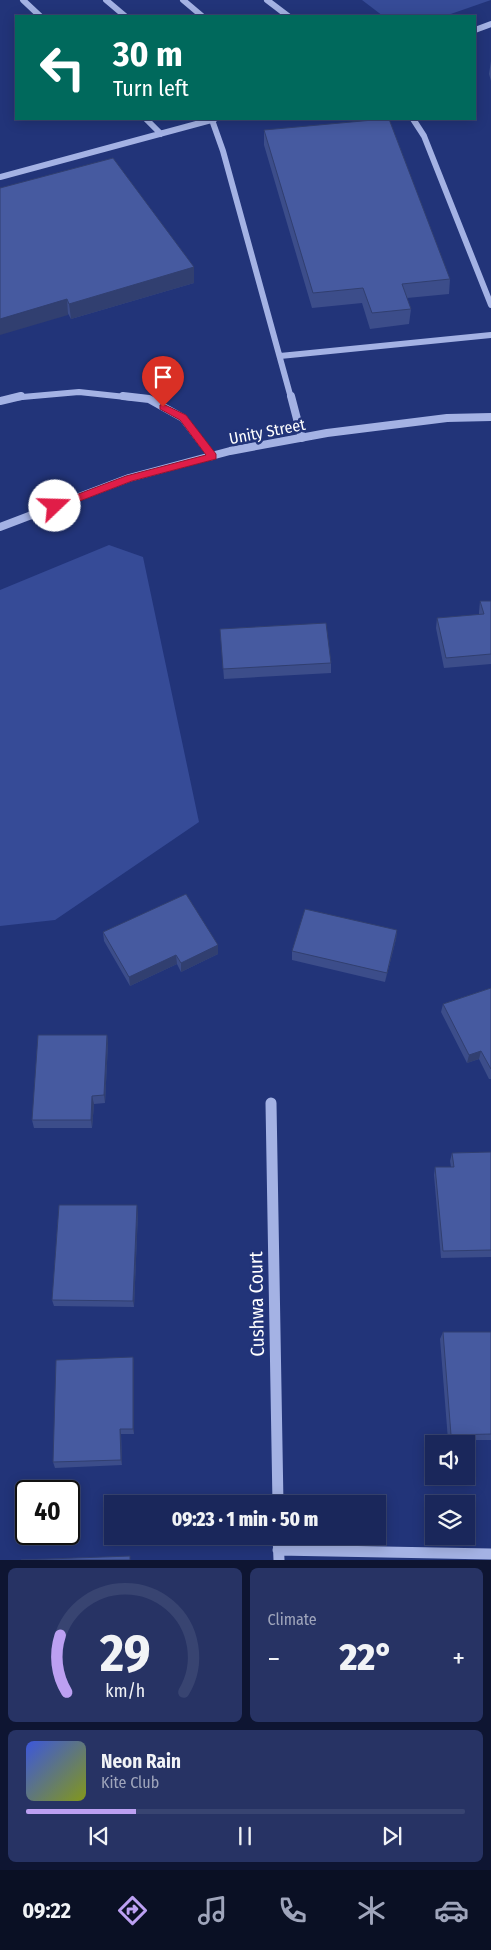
<!DOCTYPE html>
<html lang="en">
<head>
<meta charset="utf-8">
<style>
  body { margin:0; font-family:"Fira Sans Condensed",sans-serif; background:#273364; color:#f1f3f6; height:100vh; display:flex; flex-direction:column; font-size:19px; white-space:nowrap }
  * { box-sizing:border-box; margin:0 }
  p { font-size:16px; color:#9fa5bb }
  .icon { flex:none; width:28px; height:28px; fill:none; stroke:currentColor; stroke-width:2; stroke-linecap:round; stroke-linejoin:round }
  .map { position:relative; height:1560px; overflow:hidden }
  .details { display:flex; flex-direction:column; gap:8px; padding:8px; background:#0e1532; flex:1 }
  .details>* { flex:none }
  .banner { position:absolute; left:15px; top:15px; width:461px; height:105px; border-radius:0px; box-shadow:0 2px 12px #0003,0 0 0 1px #384471; background:#00695c; color:#fff; overflow:hidden }
  .buttons { position:absolute; left:425px; top:1435px; display:grid; gap:10px }
  .buttons a { display:grid; place-items:center; width:50px; height:50px; border-radius:0px; background:#1a275b; box-shadow:0 2px 12px #0003,0 0 0 1px #384471; font-size:25px }
  .speed { position:absolute; left:15px; top:1480px; display:flex; gap:10px; font-size:25px; font-weight:700; text-align:center }
  .speed>* { display:grid; place-content:center; width:65px; height:65px; border-radius:50%; background:#1a275b; box-shadow:0 2px 12px #0003,0 0 0 1px #384471; line-height:1 }
  .speed .limit { border:2px solid #111; border-radius:8px; background:#fff; color:#111 }
  .pin { position:absolute; display:grid; place-items:center; width:42px; height:42px; color:#fff; margin:-51px -21px; border-radius:50% 50% 50% 0; rotate:-45deg; box-shadow:0 0 5px #0007 }
  .pin .icon { rotate:45deg }
  .me { position:absolute; width:55px; margin:-28px; rotate:69deg; stroke-linejoin:round; filter:drop-shadow(0 0 4px #0008) }
  .turn { display:flex; align-items:center; gap:18px; height:105px; padding:0 15px; font-size:22px }
  .turn .icon { width:65px; height:65px; stroke-width:2.5 }
  .turn b { display:block; font-size:35px; line-height:42px }
  .big { font-size:38px; font-weight:800; line-height:1.1 }
  .details .card { flex:1; display:flex; flex-direction:column; justify-content:center; gap:8px; min-width:0; padding:0 18px; border-radius:8px; background:#273364 }
  .details .dial { align-items:center; gap:0 }
  .dial svg { height:130px; overflow:visible; fill:none; stroke:#384471; stroke-width:7; stroke-linecap:round; text-anchor:middle }
  .dial text { fill:#f1f3f6; stroke:none }
  .song { display:flex; align-items:center; gap:15px }
  .cover { width:60px; height:60px; border-radius:8px; background:linear-gradient(135deg,hsl(230 70% 55%),hsl(70 70% 35%)) }
  .played { height:5px; border-radius:2px; background:linear-gradient(90deg,#bca0f2 25%,#384471 25%) }
  .keys { display:flex; justify-content:space-around; direction:ltr }
  .heat { display:flex; justify-content:space-between; align-items:center; font-size:28px; direction:ltr }
  .details .tiles { flex:1; display:grid; gap:8px; grid-template-columns:1fr 1fr }
  .card:last-child { grid-column:span 2 }
  .trip { position:absolute; left:104px; top:1495px; width:282px; height:50px; border-radius:0px; background:#1a275b; box-shadow:0 2px 12px #0003,0 0 0 1px #384471; font-weight:800; line-height:50px; text-align:center }
  .dock { display:flex; height:80px; justify-content:space-around; align-items:center; background:#0a1024; color:#9fa5bb }
  .dock .icon { width:35px; height:35px }
  .dock .current { color:#bca0f2 }
  .dock b { font-size:22px; color:#f1f3f6 }
  .map>svg:first-child { display:block }
  .green { fill:#364b97 }
  .lines { fill:none; stroke-linecap:round; stroke-linejoin:round }
  .minor-far2 { stroke:#a4b2e4; stroke-width:6 }
  .minor-far1 { stroke:#a4b2e4; stroke-width:8 }
  .minor { stroke:#a4b2e4; stroke-width:11 }
  .wall { fill:#3c4d8a }
  .shaded-wall { fill:#313f70 }
  .building { fill:#465aa0; stroke:#313f70 }
  .route { fill:#e11d48; stroke:#92132f }
  .labels { text-anchor:middle; stroke-width:5; stroke-linejoin:round; paint-order:stroke }
  .street-label { font-size:16px; fill:#fff; stroke:#223479 }
  .near-street-label { font-size:19px; fill:#fff; stroke:#223479 }
</style>
</head>
<body>
<div class="map">
<svg width="491" height="1560" viewBox="0 0 491 1560">
  <rect width="100%" height="100%" fill="#223479"/>
  <path class="green" d="M362,0H491L445,16H383Z
    M109,545L143,557L199,822L55,920L0,926V590Z"/>
  <g class="lines">
    <path class="minor-far2" d="M23,0L40,16
      M106,0L125,16
      M183,0L202,16
      M267,0L288,16
      M475,30L491,24
      M146,119L161,134
      M413,119L424,136L491,305
      M212,120L223,151L291,398
      M0,177L215,119
      M280,356L491,335
      M11,398L79,392L135,398"/>
    <path class="minor-far1" d="M123,396L149,399L183,418L212,456
      M291,396L302,438
      M0,401L21,396
      M0,527L129,478L230,451L327,433L447,418L491,417"/>
    <path class="minor" d="M271,1103L278,1504
      M278,1536L279,1560
      M278,1550L491,1554"/>
  </g>
  <path class="wall" d="M491,61V81L489,74Z
    M264,130L450,279L449,294L407,298L411,309L409,324L370,329L362,303L312,308L264,145Z
    M0,188L194,283L71,319Z
    M480,601H491V664L444,668L436,628L437,618L479,615V612Z
    M220,629L331,663V673L224,679Z
    M397,930L396,939L385,982L292,960V951Z
    M103,932L218,954L181,972L177,964L130,986L104,941Z
    M491,988V1079H489L479,1059L467,1063L441,1012L443,1004Z
    M107,1035L108,1043L105,1103L94,1104L92,1128H34L32,1120Z
    M491,1152V1257L441,1258L434,1175L435,1167H451L450,1161L452,1153Z
    M138,1212L134,1307L54,1306L52,1300Z
    M443,1332H491V1440H448L440,1339Z
    M133,1357L134,1363V1434H121L122,1465L55,1468L53,1462Z"/>
  <path class="shaded-wall" d="M194,267V283L71,319L69,304Z
    M67,299L68,315L0,335V319Z
    M397,930L396,939L385,982L387,973Z
    M218,945V954L181,972V963Z
    M176,955L177,964L130,986L129,977Z
    M107,1035L108,1043L105,1103L104,1095Z
    M481,1051L479,1059L467,1063L469,1055Z
    M92,1096L94,1104L92,1128L91,1120Z
    M137,1205L138,1212L134,1307L133,1301Z
    M133,1357L134,1363V1434L133,1429Z
    M120,1429L121,1434L122,1465L121,1460Z"/>
  <path class="building" d="M384,119H389L450,279L402,284L411,309L372,313L363,288L313,293L264,130Z
    M113,158L194,267L69,304L67,299L0,319V188Z
    M480,601H491V654L446,658L437,618L484,614Z
    M326,623L331,663L223,669L220,629Z
    M186,894L218,945L181,963L176,955L129,977L103,932Z
    M305,909L397,930L387,973L292,951Z
    M491,988V1069L481,1051L469,1055L443,1004Z
    M38,1035H107L104,1095L92,1096L91,1120H32Z
    M491,1152V1250L443,1251L435,1167H454L452,1153Z
    M59,1205H137L133,1301L52,1300Z
    M443,1332H491V1434L451,1435Z
    M133,1357V1429H120L121,1460L53,1462L56,1360Z
    M130,1556V1560H21Z"/>
  <path class="route" d="M163,404L186,415L216,454V459L132,481L59,509H52V504L126,476L206,455L180,420L160,409V405Z"/>
  <g class="labels">
    <g class="street-label">
      <text transform="translate(267 431) rotate(-11)" y="6">Unity Street</text>
    </g>
    <g class="near-street-label">
      <text transform="translate(256 1304) rotate(-91)" y="7">Cushwa Court</text>
    </g>
  </g>
</svg>
<div class="buttons">
<a><svg class="icon" aria-label="sound" viewBox="0 0 24 24"><path d="M4 9h4l5-4v14l-5-4H4zM17 9q2 3 0 6"/></svg></a>
<a><svg class="icon" aria-label="layers" viewBox="0 0 24 24"><path d="M12 4l9 5-9 5-9-5zM3 14l9 5 9-5"/></svg></a>
</div>
<div class="speed"><div class="limit">40</div></div>
<div class="pin" style="left:163px;top:407px;background:#d93025"><svg class="icon" aria-label="arrive" viewBox="0 0 24 24"><path d="M6 21V4h12l-3 4 3 4H6"/></svg></div>
<svg class="me" style="left:55px;top:506px" viewBox="-20 -20 40 40"><circle r="19" fill="#fff"/><path d="M0-13L10 11 0 6-10 11z" fill="#e11d48"/></svg>
<div class="trip">09:23 · 1 min · 50 m</div>
<div class="banner">
<div class="turn"><svg class="icon" aria-label="left" viewBox="0 0 24 24"><path d="M17 20v-9H6M10 6l-5 5 5 5"/></svg><div><b>30 m</b>Turn left</div></div>
</div>
</div>
<section class="details">
<div class="tiles">
<div class="card dial"><svg viewBox="0 0 100 80">
<path d="M14 69A42 42 0 1 1 86 69"/>
<path d="M14 69A42 42 0 0 1 10 34" stroke="#bca0f2"/>
<text x="50" y="56" font-size="32" font-weight="700">29</text>
<text x="50" y="72" font-size="11">km/h</text>
</svg></div>
<div class="card"><p>Climate</p>
<div class="heat"><a>−</a><b class="big">22°</b><a>+</a></div>
</div>
<div class="card">
<div class="song"><i class="cover"></i><div><b>Neon Rain</b><p>Kite Club</p></div></div>
<div class="played"></div>
<div class="keys"><svg class="icon" aria-label="previous" viewBox="0 0 24 24"><path d="M18 5L8 12l10 7zM5 5v14"/></svg><svg class="icon" aria-label="pause" viewBox="0 0 24 24"><path d="M8 5v14M16 5v14"/></svg><svg class="icon" aria-label="next" viewBox="0 0 24 24"><path d="M6 5l10 7-10 7zM19 5v14"/></svg></div>
</div>
</div>
</section>
<nav class="dock">
<b>09:22</b>
<svg class="icon current" aria-label="directions" viewBox="0 0 24 24"><path d="M12 3l9 9-9 9-9-9zM9 14v-3h6M13 9l2 2-2 2"/></svg>
<svg class="icon" aria-label="music" viewBox="0 0 24 24"><path d="M9 18V5l10-2v13"/><circle cx="6" cy="18" r="3"/><circle cx="16" cy="16" r="3"/></svg>
<svg class="icon" aria-label="phone" viewBox="0 0 24 24"><path d="M5 4h4l2 5-3 2q2 4 5 5l2-3 5 2v4C11 20 4 13 5 4z"/></svg>
<svg class="icon" aria-label="climate" viewBox="0 0 24 24"><path d="M12 3v18M4 7l16 10M4 17L20 7"/></svg>
<svg class="icon" aria-label="car" viewBox="0 0 24 24"><path d="M5 17H2v-5l4-1 3-4h7l3 4 3 1v5h-3M9 17h6M6 11h13"/><circle cx="7" cy="17" r="2"/><circle cx="17" cy="17" r="2"/></svg>
</nav>
</body>
</html>
